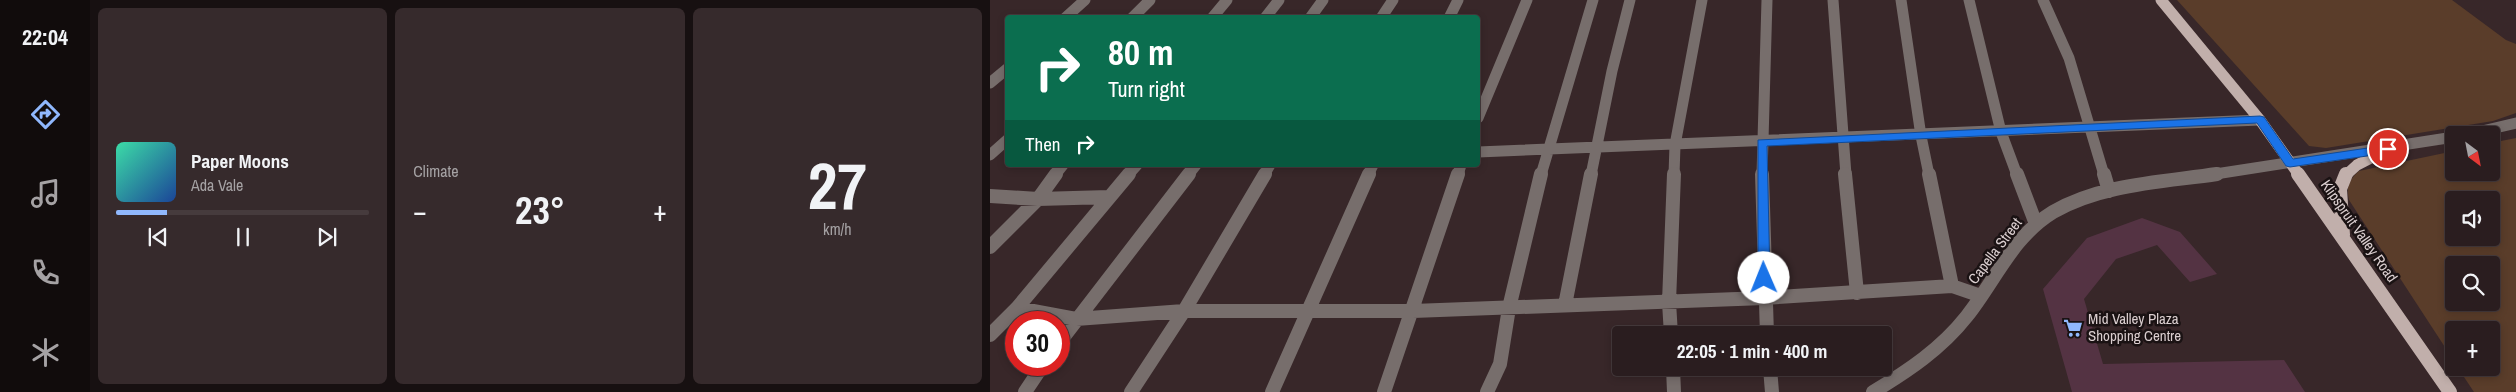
<!DOCTYPE html>
<html lang="en">
<head>
<meta charset="utf-8">
<style>
  body { margin:0; font-family:"Archivo Narrow",sans-serif; background:#362a2c; color:#f1f3f6; height:100vh; display:flex; flex-direction:column; font-size:19px; white-space:nowrap }
  * { box-sizing:border-box; margin:0 }
  p { font-size:16px; color:#a5a2a4 }
  .icon { flex:none; width:28px; height:28px; fill:none; stroke:currentColor; stroke-width:2; stroke-linecap:round; stroke-linejoin:round }
  .map { position:relative; flex:1; overflow:hidden }
  .drawer { display:flex; flex-direction:column; gap:8px; padding:8px; background:#171011; width:900px }
  .drawer>* { flex:none }
  .hud { position:absolute; left:15px; top:15px; width:475px; height:152px; border-radius:5px; box-shadow:0 2px 8px #0003,0 0 0 1px #463b3d; background:#0b6e4f; color:#fff; overflow:hidden }
  .needle { width:32px; rotate:148deg }
  .buttons { position:absolute; left:1455px; top:126px; display:grid; gap:10px }
  .buttons a { display:grid; place-items:center; width:55px; height:55px; border-radius:5px; background:#2a1d1f; box-shadow:0 2px 8px #0003,0 0 0 1px #463b3d; font-size:25px }
  .speed { position:absolute; left:15px; top:311px; display:flex; gap:10px; font-size:25px; font-weight:700; text-align:center }
  .speed>* { display:grid; place-content:center; width:65px; height:65px; border-radius:50%; background:#2a1d1f; box-shadow:0 2px 8px #0003,0 0 0 1px #463b3d; line-height:1 }
  .speed .limit { border:8px solid #d22; background:#fff; color:#111 }
  .pin { position:absolute; display:grid; place-items:center; width:42px; height:42px; color:#fff; margin:-21px; border:2px solid #fff; border-radius:50%; box-shadow:0 1px 5px #0007 }
  .me { position:absolute; width:55px; margin:-28px; rotate:359deg; stroke-linejoin:round; filter:drop-shadow(0 0 4px #0008) }
  .turn { display:flex; align-items:center; gap:18px; height:105px; padding:0 20px; font-size:22px }
  .turn .icon { width:65px; height:65px; stroke-width:2.5 }
  .turn b { display:block; font-size:35px; line-height:42px }
  .then { display:flex; align-items:center; height:48px; padding:0 20px; background:#0003; gap:10px; font-size:19px }
  .big { font-size:38px; font-weight:700; line-height:1.1 }
  .drawer .tile { flex:1; display:flex; flex-direction:column; justify-content:center; gap:8px; min-width:0; padding:0 18px; border-radius:8px; background:#362a2c }
  .drawer .dial { align-items:center; gap:0 }
  .dial b { font-size:65px; line-height:1 }
  .song { display:flex; align-items:center; gap:15px }
  .cover { width:60px; height:60px; border-radius:8px; background:linear-gradient(135deg,hsl(160 70% 55%),hsl(220 70% 35%)) }
  .played { height:5px; border-radius:2px; background:linear-gradient(90deg,#90b8fd 20%,#463b3d 20%) }
  .keys { display:flex; justify-content:space-around; direction:ltr }
  .heat { display:flex; justify-content:space-between; align-items:center; font-size:28px; direction:ltr }
  .drawer .tiles { flex:1; display:grid; gap:8px; grid-template-columns:repeat(3,1fr) }
  .trip { position:absolute; left:622px; top:326px; width:280px; height:50px; border-radius:5px; background:#2a1d1f; box-shadow:0 2px 8px #0003,0 0 0 1px #463b3d; font-weight:700; line-height:50px; text-align:center }
  main { display:flex; flex:1; min-height:0 }
  .tabs { display:flex; flex-direction:column; width:90px; justify-content:space-around; align-items:center; background:#110c0c; color:#a5a2a4 }
  .tabs .icon { width:35px; height:35px }
  .tabs .active { color:#90b8fd }
  .tabs b { font-size:22px; color:#f1f3f6 }
  .map>svg:first-child { display:block }
  .green { fill:#5a3d2a; fill-rule:evenodd }
  .building { fill:#543343 }
  .lines { fill:none; stroke-linecap:round; stroke-linejoin:round }
  .minor-far1 { stroke:#776e6c; stroke-width:11 }
  .minor { stroke:#776e6c; stroke-width:14 }
  .major-far1 { stroke:#c1afab; stroke-width:11 }
  .major { stroke:#c1afab; stroke-width:14 }
  .route { fill:#1a73e8; stroke:#114b97 }
  .labels { text-anchor:middle; stroke-width:5; stroke-linejoin:round; paint-order:stroke }
  .street-label { font-size:15px; fill:#dacecf; stroke:#1a1213 }
  .poi-label { font-size:15px; fill:#dacecf; stroke:#1a1213; text-anchor:start }
</style>
</head>
<body>
<main>
<nav class="tabs">
<b>22:04</b>
<svg class="icon active" aria-label="directions" viewBox="0 0 24 24"><path d="M12 3l9 9-9 9-9-9zM9 14v-3h6M13 9l2 2-2 2"/></svg>
<svg class="icon" aria-label="music" viewBox="0 0 24 24"><path d="M9 18V5l10-2v13"/><circle cx="6" cy="18" r="3"/><circle cx="16" cy="16" r="3"/></svg>
<svg class="icon" aria-label="phone" viewBox="0 0 24 24"><path d="M5 4h4l2 5-3 2q2 4 5 5l2-3 5 2v4C11 20 4 13 5 4z"/></svg>
<svg class="icon" aria-label="climate" viewBox="0 0 24 24"><path d="M12 3v18M4 7l16 10M4 17L20 7"/></svg>
</nav>
<section class="drawer">
<div class="tiles">
<div class="tile">
<div class="song"><i class="cover"></i><div><b>Paper Moons</b><p>Ada Vale</p></div></div>
<div class="played"></div>
<div class="keys"><svg class="icon" aria-label="previous" viewBox="0 0 24 24"><path d="M18 5L8 12l10 7zM5 5v14"/></svg><svg class="icon" aria-label="pause" viewBox="0 0 24 24"><path d="M8 5v14M16 5v14"/></svg><svg class="icon" aria-label="next" viewBox="0 0 24 24"><path d="M6 5l10 7-10 7zM19 5v14"/></svg></div>
</div>
<div class="tile"><p>Climate</p>
<div class="heat"><a>−</a><b class="big">23°</b><a>+</a></div>
</div>
<div class="tile dial"><b>27</b><p>km/h</p></div>
</div>
</section>
<div class="map">
<svg width="1526" height="392" viewBox="0 0 1526 392">
  <rect width="100%" height="100%" fill="#382729"/>
  <path class="green" d="M1187,0H1462L1516,40L1526,44V113L1503,121L1336,148L1319,146Z
    M1526,138V392H1484L1468,368H1501V330H1464V361L1359,200C1356,186 1359,180 1369,171L1464,151V172H1501V143ZM1464,200H1501V238H1464ZM1464,265H1501V302H1464Z"/>
  <path class="building" d="M1152,218L1190,232L1227,274L1200,282L1167,245L1126,259L1094,299L1113,364L1294,360L1315,392H1082L1053,289L1097,238Z"/>
  <g class="lines">
    <path class="minor-far1" d="M843,0L856,175
      M911,0L931,136L939,175
      M979,0L1011,132L1027,175
      M1053,0L1079,58L1114,175
      M75,18L95,0
      M142,18L160,0
      M222,18L237,0
      M275,18L289,0
      M320,18L333,0
      M391,18L403,0
      M459,18L468,0
      M0,83L18,68
      M488,118L537,0
      M1475,135L1526,123
      M488,152L1270,120
      M0,155L18,139
      M65,175L73,165
      M138,175L147,165
      M198,175L206,165
      M274,175L280,165
      M378,175L383,165
      M468,175L471,165
      M551,175L603,0
      M601,175L622,71L640,0
      M684,175L685,145L712,0
      M772,175L777,0
      M1219,175L1464,137"/>
    <path class="minor" d="M772,174L777,335
      M855,174L867,293
      M939,174L962,286L991,296
      M1027,174L1046,224
      M1114,174L1119,191
      M0,196L48,199L119,197
      M0,247L48,199L66,174
      M575,305L601,174
      M27,308L86,319L194,311H423L774,298L962,286
      M0,335L27,308L139,174
      M681,335L679,302L684,174
      M69,343L199,174
      M683,368L684,392
      M780,368L782,392
      M35,392L53,365
      M141,392L194,311L275,174
      M282,392L379,174
      M394,392L468,174
      M497,392L510,364L519,308L551,174
      M883,392C918,371 951,349 977,316C1005,281 1022,237 1063,212C1111,184 1173,182 1227,174"/>
    <path class="major-far1" d="M1171,0L1270,120L1309,175
      M1356,175L1367,165L1398,149"/>
    <path class="major" d="M1308,174L1460,392
      M1353,235L1350,189L1356,174"/>
  </g>
  <path class="route" d="M1270,116L1274,117L1303,159L1398,145L1403,149L1398,153L1300,167L1296,166L1267,123L777,146L780,278L774,283L768,278V140Z"/>
  <defs>
    <g id="supermarket-bare" transform="scale(1.5)"><path d="M-6-5.5h2.5l.6 2H6L4.5 2H-2.5L-4.4-4H-6ZM-1.5 3.2a1.3 1.3 0 1 0 .1 0ZM3 3.2a1.3 1.3 0 1 0 .1 0Z" fill="#90b8fd" stroke="#1a1213" stroke-width="2.5" paint-order="stroke"/></g>
  </defs>
  <g fill-rule="evenodd">
    <use href="#supermarket-bare" x="1083" y="328"/>
  </g>
  <g class="labels">
    <g class="street-label">
      <text transform="translate(1369 231) rotate(55)" y="5">Klipspruit Valley Road</text>
      <text transform="translate(1005 251) rotate(-53)" y="5">Capella Street</text>
    </g>
    <g class="poi-label">
      <text x="1098" y="324">Mid Valley Plaza<tspan x="1098" dy="17">Shopping Centre</tspan></text>
    </g>
  </g>
</svg>
<div class="buttons">
<a><svg class="needle" viewBox="-14 -14 28 28"><path d="M0-13l5 13h-10z" fill="#e53935"/><path d="M0 13l5-13h-10z" fill="#a5a2a4"/></svg></a>
<a><svg class="icon" aria-label="sound" viewBox="0 0 24 24"><path d="M4 9h4l5-4v14l-5-4H4zM17 9q2 3 0 6"/></svg></a>
<a><svg class="icon" aria-label="search" viewBox="0 0 24 24"><circle cx="10" cy="10" r="6"/><path d="M15 15l6 6"/></svg></a>
<a>+</a>
</div>
<div class="speed"><div class="limit">30</div></div>
<div class="pin" style="left:1398px;top:149px;background:#d93025"><svg class="icon" aria-label="arrive" viewBox="0 0 24 24"><path d="M6 21V4h12l-3 4 3 4H6"/></svg></div>
<svg class="me" style="left:774px;top:278px" viewBox="-20 -20 40 40"><circle r="19" fill="#fff"/><path d="M0-13L10 11 0 6-10 11z" fill="#1a73e8"/></svg>
<div class="trip">22:05 · 1 min · 400 m</div>
<div class="hud">
<div class="turn"><svg class="icon" aria-label="right" viewBox="0 0 24 24"><path d="M7 20v-9h11M14 6l5 5-5 5"/></svg><div><b>80 m</b>Turn right</div></div>
<div class="then">Then<svg class="icon" aria-label="right" viewBox="0 0 24 24"><path d="M7 20v-9h11M14 6l5 5-5 5"/></svg></div>
</div>
</div>
</main>
</body>
</html>
